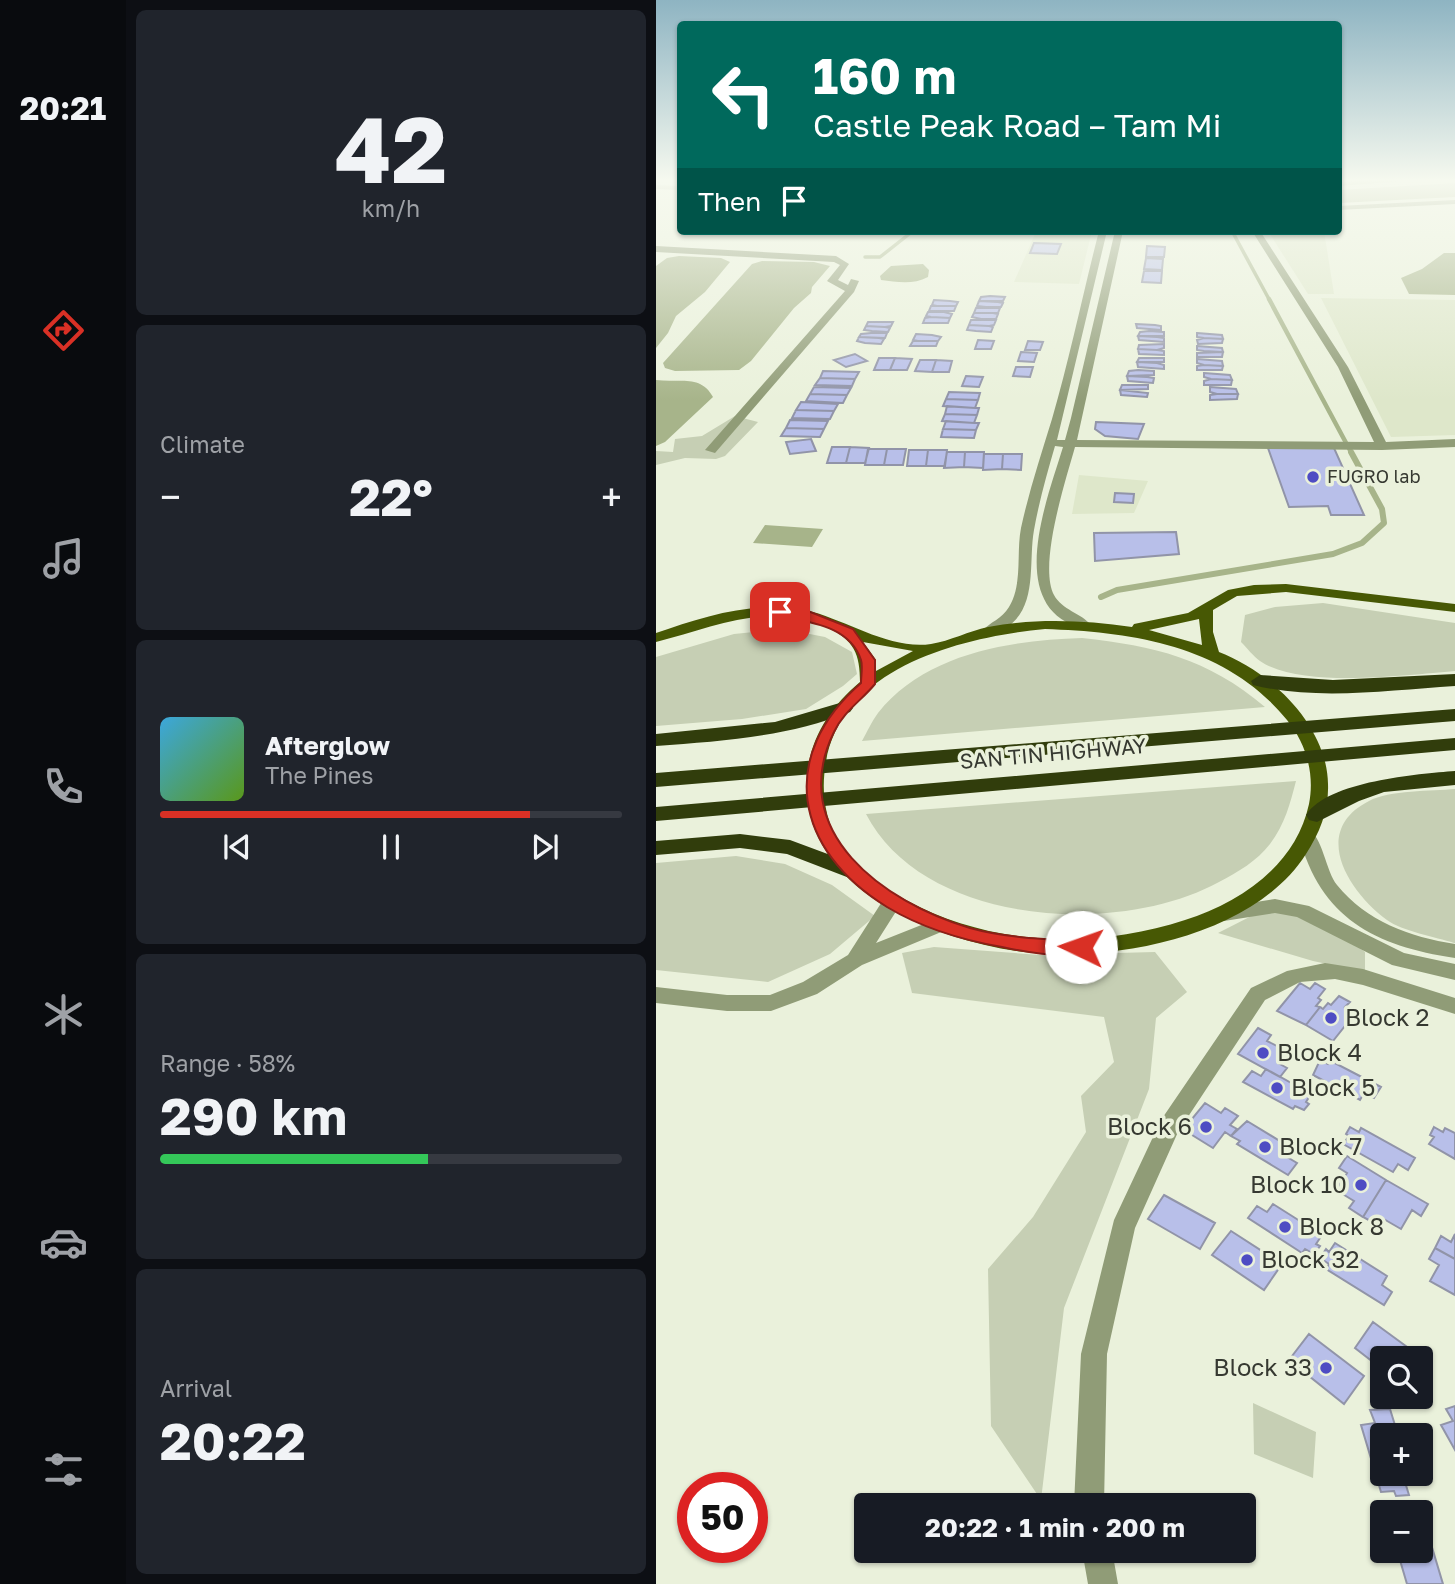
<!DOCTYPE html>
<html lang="en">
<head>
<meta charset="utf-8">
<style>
  body { margin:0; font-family:"Golos Text",sans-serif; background:#20242c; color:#f1f3f6; height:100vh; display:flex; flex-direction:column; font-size:26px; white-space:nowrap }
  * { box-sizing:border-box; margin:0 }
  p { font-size:23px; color:#9ea1a6 }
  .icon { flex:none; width:38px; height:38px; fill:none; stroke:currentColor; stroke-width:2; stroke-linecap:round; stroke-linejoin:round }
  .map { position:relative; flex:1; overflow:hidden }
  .sheet { display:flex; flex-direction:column; gap:10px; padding:10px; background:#0d0f14; width:530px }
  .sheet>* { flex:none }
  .hud { position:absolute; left:21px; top:21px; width:665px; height:214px; border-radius:7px; box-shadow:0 2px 5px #0004; background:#00695c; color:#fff; overflow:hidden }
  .buttons { position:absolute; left:714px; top:1346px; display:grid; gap:14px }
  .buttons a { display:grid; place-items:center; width:63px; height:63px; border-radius:7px; background:#171b24; box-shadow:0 2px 5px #0004; font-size:35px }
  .speed { position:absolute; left:21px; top:1472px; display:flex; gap:14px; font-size:35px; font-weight:700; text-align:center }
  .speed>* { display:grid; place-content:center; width:91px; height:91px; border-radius:50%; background:#171b24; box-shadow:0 2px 5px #0004; line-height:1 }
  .speed .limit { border:10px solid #d22; background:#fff; color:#111 }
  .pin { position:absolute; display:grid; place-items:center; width:60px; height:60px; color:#fff; margin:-30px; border-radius:14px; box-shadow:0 4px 10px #0006 }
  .me { position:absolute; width:77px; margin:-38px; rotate:273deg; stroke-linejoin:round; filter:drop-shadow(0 0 5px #0008) }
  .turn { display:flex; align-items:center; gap:24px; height:147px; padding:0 21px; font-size:32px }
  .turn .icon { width:91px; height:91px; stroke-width:2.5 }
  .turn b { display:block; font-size:49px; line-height:60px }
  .then { display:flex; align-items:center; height:66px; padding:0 21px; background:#0003; gap:14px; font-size:26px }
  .big { font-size:52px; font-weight:700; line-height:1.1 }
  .sheet .card { flex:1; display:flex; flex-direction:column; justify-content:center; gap:10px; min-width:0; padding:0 24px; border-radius:10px; background:#20242c }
  .sheet .dial { align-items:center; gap:0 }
  .dial b { font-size:91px; line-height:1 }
  .song { display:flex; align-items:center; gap:21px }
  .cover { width:84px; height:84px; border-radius:10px; background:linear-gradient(135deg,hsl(200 70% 55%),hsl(90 70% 35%)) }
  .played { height:7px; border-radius:4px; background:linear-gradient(90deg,#d93025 80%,#363941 80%) }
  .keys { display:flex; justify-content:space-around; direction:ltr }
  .heat { display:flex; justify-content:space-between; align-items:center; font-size:38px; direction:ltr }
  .charge { height:10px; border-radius:5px; background:linear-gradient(90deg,#34c759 58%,#363941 0) }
  .trip { position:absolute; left:198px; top:1493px; width:402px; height:70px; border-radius:7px; background:#171b24; box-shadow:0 2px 5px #0004; font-weight:700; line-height:70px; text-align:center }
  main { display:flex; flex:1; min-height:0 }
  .tabs { display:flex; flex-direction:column; width:126px; justify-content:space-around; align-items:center; background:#090b0e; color:#9ea1a6 }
  .tabs .icon { width:49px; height:49px }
  .tabs .active { color:#d93025 }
  .tabs b { font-size:32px; color:#f1f3f6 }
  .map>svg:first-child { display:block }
  .built { fill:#dee7ca }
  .green { fill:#c6cfb4 }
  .water { fill:#a7b48a }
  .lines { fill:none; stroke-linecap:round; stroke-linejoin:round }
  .stream-far2 { stroke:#a7b48a; stroke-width:3.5 }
  .stream-far1 { stroke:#a7b48a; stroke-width:4.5 }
  .stream { stroke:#a7b48a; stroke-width:6 }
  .building { fill:#b8bfe9; stroke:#9194a8; stroke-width:2 }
  .minor { fill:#909c77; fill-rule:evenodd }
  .major { fill:#475804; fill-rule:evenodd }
  .highway { fill:#313d0c; fill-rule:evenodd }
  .route { fill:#d93025; stroke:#8d1f18; stroke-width:2 }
  .poi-dot { fill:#4e4cc3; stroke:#eaf1db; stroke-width:2.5 }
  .labels { text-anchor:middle; stroke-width:7; stroke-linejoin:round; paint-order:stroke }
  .far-poi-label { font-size:18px; fill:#363931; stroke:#eaf1db; text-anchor:start }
  .street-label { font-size:21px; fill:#363931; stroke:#eaf1db }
  .near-poi-label { font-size:24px; fill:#363931; stroke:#eaf1db; text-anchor:start }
</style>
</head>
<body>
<main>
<nav class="tabs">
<b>20:21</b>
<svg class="icon active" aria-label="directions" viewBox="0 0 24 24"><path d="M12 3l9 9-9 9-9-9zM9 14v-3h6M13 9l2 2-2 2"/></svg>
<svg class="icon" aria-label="music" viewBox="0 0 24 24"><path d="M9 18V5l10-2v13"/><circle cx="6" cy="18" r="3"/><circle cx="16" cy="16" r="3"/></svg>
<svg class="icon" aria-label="phone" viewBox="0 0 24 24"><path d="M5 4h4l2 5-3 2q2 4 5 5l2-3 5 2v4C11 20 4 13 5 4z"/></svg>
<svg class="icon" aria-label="climate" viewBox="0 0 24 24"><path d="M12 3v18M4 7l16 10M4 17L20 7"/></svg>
<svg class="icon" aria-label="car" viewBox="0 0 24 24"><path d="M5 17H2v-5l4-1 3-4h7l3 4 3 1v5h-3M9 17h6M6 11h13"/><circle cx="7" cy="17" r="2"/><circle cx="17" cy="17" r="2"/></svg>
<svg class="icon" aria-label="filters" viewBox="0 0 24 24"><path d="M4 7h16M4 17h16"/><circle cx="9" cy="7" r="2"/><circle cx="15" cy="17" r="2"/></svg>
</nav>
<section class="sheet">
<div class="card dial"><b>42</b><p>km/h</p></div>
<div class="card"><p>Climate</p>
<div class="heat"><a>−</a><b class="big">22°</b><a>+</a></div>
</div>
<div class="card">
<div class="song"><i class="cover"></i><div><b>Afterglow</b><p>The Pines</p></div></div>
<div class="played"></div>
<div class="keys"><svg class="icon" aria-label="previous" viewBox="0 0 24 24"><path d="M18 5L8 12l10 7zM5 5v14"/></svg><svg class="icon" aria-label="pause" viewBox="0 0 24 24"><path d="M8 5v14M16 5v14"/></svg><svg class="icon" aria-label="next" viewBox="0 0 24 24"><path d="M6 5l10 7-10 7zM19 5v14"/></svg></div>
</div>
<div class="card"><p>Range · 58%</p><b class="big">290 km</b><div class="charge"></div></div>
<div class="card"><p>Arrival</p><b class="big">20:22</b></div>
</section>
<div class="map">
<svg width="799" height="1584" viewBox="0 0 799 1584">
  <rect width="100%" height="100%" fill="#eaf1db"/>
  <path class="built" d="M329,231H436L423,284L358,282L379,234Z
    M612,231H668L678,294H652Z
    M665,298L799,300V435L735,437Z
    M423,475L492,481L478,513L416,514Z"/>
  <path class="green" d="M79,416L102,422L69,456L60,459L29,458L0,465V451L17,452L19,439L46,436Z
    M667,603L799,623V671C750,675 645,689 604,661C597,656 591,648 585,642L589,615L619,607Z
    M128,629L169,637L196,652L201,674L187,686L150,709L86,719L0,726V657L78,634Z
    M426,638C499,646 551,658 609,707L206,741C211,732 216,721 222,713C269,653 356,640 426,638Z
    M640,781C634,804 629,824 614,844C601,861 582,872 563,882C463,937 268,926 210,814Z
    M799,789V943H798C780,937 746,931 731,920C692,891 654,831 713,801C733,790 776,791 799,789Z
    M80,856L129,864L176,885L219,916L174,954L112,982L0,970V863Z
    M619,904L662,915L709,952V972L657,961L562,933Z
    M278,947L384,955L499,952L531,992L500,1018L493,1089L408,1308L385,1500L335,1426L332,1269L377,1217L430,1132L425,1096L458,1062L448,1017L256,993L246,953Z
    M597,1403L660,1432L657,1478L598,1454Z"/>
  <path class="water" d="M799,183V197L683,203V190Z
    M788,253H799V295L753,294L745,278L766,269Z
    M23,256L65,258L74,262L49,292L20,316L12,333L0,348V266L11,258Z
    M106,261L158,262L174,266L156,287L155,293L138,308L95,361L83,370L19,371L9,368L7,363L96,264Z
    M267,264L273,270L272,277C257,285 241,282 225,280L224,276L235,266Z
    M0,380C23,383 45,374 57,397L9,442L0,446Z
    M109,525L167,529L156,547L97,543Z"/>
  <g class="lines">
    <path class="stream-far2" d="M576,231L614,301
      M209,257H224L257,231"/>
    <path class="stream-far1" d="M613,299L696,454"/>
    <path class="stream" d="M445,597L461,590L677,554L706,543L728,523L726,509L695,452"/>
  </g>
  <path class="building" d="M378,243L405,244L401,254L374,253Z
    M491,246L509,247L508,257H490Z
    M490,258L507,259L506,270L488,269Z
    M488,271H506L505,283L486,282Z
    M334,296L349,297L347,301H323L325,297Z
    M278,300L294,301L302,302L300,306H281L276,305Z
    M323,301L342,302L347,303L345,307H330L321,306Z
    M275,306H300L298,311H273Z
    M320,308H344L342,313H318Z
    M272,312H288L296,314L294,318L275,317L270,316Z
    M318,313H337L342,314L340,319H325L316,317Z
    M269,318L275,317L294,318L292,323H267Z
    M315,320H340L338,325L333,326L313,325Z
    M212,322H237L235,326L229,327L210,326Z
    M480,324L499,325L505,326V330L481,328Z
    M313,325L333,326L337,327L335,332L320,331L311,330Z
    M210,326L229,327L234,328L232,332L216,331L208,330Z
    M493,331L508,332V336H482L484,332Z
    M215,333H231L229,338L203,337L205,334Z
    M541,333L566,335L567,339L548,338L541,337Z
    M260,334L276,335L285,337L282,341H262L257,340Z
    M482,336L501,337L508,338V342L483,340Z
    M203,337L223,338L228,339L225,344L209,343L201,341Z
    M567,339L566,343L542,344L541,340L548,338Z
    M322,340L338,341L335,349H319Z
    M257,341H282L280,346H254Z
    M372,341L387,342L384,350H369Z
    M508,344V348L501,350L482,349L483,345Z
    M541,346L566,348L567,352L548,351L541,350Z
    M482,349L501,350L508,351V355L483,354Z
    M365,352L381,353L378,362L362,361Z
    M567,352L566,357H541V353Z
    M199,354L211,361L190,367L178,360Z
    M223,358H239L234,370H218Z
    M239,358L256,359L251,370H234Z
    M483,358H508V362H481Z
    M541,359L566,361L567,366L548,365L541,363Z
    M264,360H280L276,372L259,371Z
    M280,360L296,361L293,372H276Z
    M481,362L501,363L508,365V369L482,367Z
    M548,365L567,366L566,370H541V366Z
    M360,367H377L374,377L357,376Z
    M482,370L498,371V375L471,376L473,371Z
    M167,371L203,372L199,379L164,378Z
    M548,373L574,375L576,380L555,379L548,377Z
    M310,376L327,377L323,387L306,386Z
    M471,376L491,377L498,378L497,383L472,381Z
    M164,378L199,379L196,386L159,385Z
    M555,379L576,380L575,385H548V381Z
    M466,385H492V389L464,390Z
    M158,387L195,388L191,395L154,394Z
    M554,387L580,389L582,394H561L554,392Z
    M464,390L492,393L491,397L465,395Z
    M293,392L324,393L322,400L290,399Z
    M154,394L191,395L187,403L150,401Z
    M561,394H582L581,399L554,400V395Z
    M290,399L322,400L319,408L287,406Z
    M145,402L182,404L178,411L140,410Z
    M291,406L319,408H323L321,415L289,414Z
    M140,410L178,411L174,419L136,418Z
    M289,414L321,415L318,423L286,421Z
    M134,420L172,421L168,429L130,428Z
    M290,421L318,423H323L320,430L287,429Z
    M440,422L488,424L482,439L449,436L439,429Z
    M130,428L168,429L164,437L125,436Z
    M287,429L320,430L318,438L285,437Z
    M155,439L160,451L134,454L130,442Z
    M176,447H194L190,463H171Z
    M194,447L213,448L209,463H190Z
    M612,448H678L708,515H675L672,506L633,507Z
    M212,449H231L228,465H209Z
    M231,449H250L247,465H228Z
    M253,450H272L270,466H251Z
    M272,450H291L289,466H270Z
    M291,452H309L308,467L288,468Z
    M309,452H328L327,468L308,467Z
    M328,454H347L346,469L327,470Z
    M347,454H366L365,470L346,469Z
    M459,493L478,494L477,503L458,502Z
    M520,532L523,554L439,561L438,533Z
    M644,983L654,989L659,983L669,989L662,998L665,1000L660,1006L664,1007L650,1025L621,1011Z
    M683,996L694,1002L689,1007L700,1012L677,1041L650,1025L664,1007L667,1009L672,1003L675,1005Z
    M602,1028L615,1035L611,1041L631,1051L622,1063L631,1068L624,1077L582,1054Z
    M664,1060L672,1064L675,1061L725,1087L718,1098L708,1093L704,1100L657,1075Z
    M610,1069L655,1094L650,1102L653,1104L648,1110L639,1106L637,1109L587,1082L596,1071L605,1076Z
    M549,1103L565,1113L569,1108L582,1116L574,1125L581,1129L575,1136L569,1132L557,1148L520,1125L529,1114L536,1119Z
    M591,1121L637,1149L631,1157L641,1163L632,1175L581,1144L584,1141L575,1136Z
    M694,1127L703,1132L705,1128L759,1158L752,1170L742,1164L737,1172L687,1144L693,1136L690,1134Z
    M778,1127L787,1132L789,1128L799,1133V1159L773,1144L778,1137L774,1135Z
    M691,1156L730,1180L707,1217L693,1208L698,1201L680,1190L691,1173L683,1168Z
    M730,1180L772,1204L765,1216L756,1210L745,1229L726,1218L722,1225L707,1217Z
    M508,1195L559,1223L544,1249L492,1219Z
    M617,1204L666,1235L660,1244L664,1246L658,1254L649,1249L646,1253L592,1218L601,1206L611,1212Z
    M575,1231L626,1264L608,1290L556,1255Z
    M799,1234V1259L779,1248L785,1236L795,1242Z
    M679,1243L731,1276L726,1285L736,1292L728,1305L670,1269L673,1264L664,1258L670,1249L673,1252Z
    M779,1248L799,1259V1295L774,1281L783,1265L773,1259Z
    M717,1322L773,1363L765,1375V1358H726V1369L699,1348Z
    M653,1334L708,1376L688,1404L633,1360Z
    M799,1406V1450L785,1425L797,1421L790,1409Z
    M734,1409L742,1435H726V1474H754L756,1481L749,1482L753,1495L740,1496L738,1491L725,1492L705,1425L719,1423L714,1410Z
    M755,1502L758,1512H730V1510L743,1508L742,1503Z
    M766,1514L787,1584H751L741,1550H765Z"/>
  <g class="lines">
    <path class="minor" d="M731,179H775L682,186V182Z
      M0,185L24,186V190L0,189Z
      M799,200V204L682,210V206Z
      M443,231H451L401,440H409L415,418L459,231H467L421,440L718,442L682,367L596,231H604L692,367L730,442L799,439V447L726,450L419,447C410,479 382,565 398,595C406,610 425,613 435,625L428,629C347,609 391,500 407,447L399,446C391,473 383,502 378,530C372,563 383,609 348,629C341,633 336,636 328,634L326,631C334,622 346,619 353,607C367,584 360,553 365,528C373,491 385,455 396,419C414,357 427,293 443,231Z
      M0,246L180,256L193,264L182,280L192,285L195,279L203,281L198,292L59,453L49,450L189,291L171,281L184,265L178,262L0,252Z
      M652,830C666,834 670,872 681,885C710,921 754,937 799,944V958C719,946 664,918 643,836Z
      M236,895L243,897L246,902L220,943L283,918L290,920L293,925L290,930L206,965L161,994L115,1011H71L0,1003V987L71,995H114L147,982L192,955L229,897Z
      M619,899L653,906L748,953L799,964V980L736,965L641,917L619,913L568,921L561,919L558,914L561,909L568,907Z
      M669,963L707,969L799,998V1014L707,985L679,979L644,982L609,1000L522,1132L479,1228L451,1354L448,1505H418L425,1354L458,1220L505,1120L595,988L631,971Z
      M426,1550H456L462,1584H432Z"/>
    <path class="major" d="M630,584L799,604V612L630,592L581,596L557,610V632L563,652C615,672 671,725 672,784C673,810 664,832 650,854C598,936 458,963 368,952C320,946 274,931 232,908C191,884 155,846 151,797C147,750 169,711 204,682C204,654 198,640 172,628C112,600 58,628 0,642V633C49,616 105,598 157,612C193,622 236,650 275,644C294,641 313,631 332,627C379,618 428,620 476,627L478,624L532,613L572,590L598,585ZM543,619L546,645L493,630ZM389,629C479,632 571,646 631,720C650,743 659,774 653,804C640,865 585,902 529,920C438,950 334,946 250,900C224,886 198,868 183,842C168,818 165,789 170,762C186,666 308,637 389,629ZM207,642L257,651L220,671V660Z"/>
    <path class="highway" d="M799,674V686C734,690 661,701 597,685L595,681L604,675L677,680Z
      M187,702L194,704L197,708L194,712C131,737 67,741 0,746V734L119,722Z
      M799,709V721L0,787V773Z
      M799,738V750L0,821V807Z
      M799,771V785L728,792L703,801L661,822L653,820L650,815C672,781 762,774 799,771Z
      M84,834L134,840L204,866L207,871L204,876L196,879L131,854L84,848L0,855V841Z"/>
  </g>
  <linearGradient id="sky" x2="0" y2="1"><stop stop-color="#8eb4c2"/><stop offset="0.45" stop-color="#f6f9ef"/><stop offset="1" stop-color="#f6f9ef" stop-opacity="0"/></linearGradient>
  <rect width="799" height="401" fill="url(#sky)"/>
  <path class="route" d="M124,608L152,611L197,629L219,660V684C206,700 187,712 178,732C129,832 229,903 314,928C350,938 388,939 425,941L431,943L434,947L431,952C410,959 369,952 346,947C306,940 266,928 231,907C138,850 121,756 205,683C205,676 207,666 205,660C193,624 150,622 119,615L117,612Z"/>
  <g class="poi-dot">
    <circle cx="657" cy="477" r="7"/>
    <circle cx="675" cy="1018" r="7"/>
    <circle cx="607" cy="1053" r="7"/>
    <circle cx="621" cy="1088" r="7"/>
    <circle cx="550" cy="1127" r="7"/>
    <circle cx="609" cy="1147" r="7"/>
    <circle cx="705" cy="1185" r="7"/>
    <circle cx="629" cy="1227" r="7"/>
    <circle cx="591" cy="1260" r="7"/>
    <circle cx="670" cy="1368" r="7"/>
  </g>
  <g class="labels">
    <g class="far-poi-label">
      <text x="671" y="483">FUGRO lab</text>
    </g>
    <g class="street-label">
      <text transform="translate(397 754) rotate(-5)" y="7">SAN TIN HIGHWAY</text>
    </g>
    <g class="near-poi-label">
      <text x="689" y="1026">Block 2</text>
      <text x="621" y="1061">Block 4</text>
      <text x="635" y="1096">Block 5</text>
      <text x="536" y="1135" text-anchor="end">Block 6</text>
      <text x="623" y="1155">Block 7</text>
      <text x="691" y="1193" text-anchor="end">Block 10</text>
      <text x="643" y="1235">Block 8</text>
      <text x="605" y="1268">Block 32</text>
      <text x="656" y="1376" text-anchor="end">Block 33</text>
    </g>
  </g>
</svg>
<div class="buttons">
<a><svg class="icon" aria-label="search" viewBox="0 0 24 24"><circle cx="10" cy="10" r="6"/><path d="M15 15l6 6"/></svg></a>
<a>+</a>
<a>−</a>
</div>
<div class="speed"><div class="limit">50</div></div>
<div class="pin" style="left:124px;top:612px;background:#d93025"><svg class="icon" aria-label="arrive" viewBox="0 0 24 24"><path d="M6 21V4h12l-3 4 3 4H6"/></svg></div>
<svg class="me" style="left:425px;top:947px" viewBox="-20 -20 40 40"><circle r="19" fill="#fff"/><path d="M0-13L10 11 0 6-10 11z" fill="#d93025"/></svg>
<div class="trip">20:22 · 1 min · 200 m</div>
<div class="hud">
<div class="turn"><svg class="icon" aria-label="left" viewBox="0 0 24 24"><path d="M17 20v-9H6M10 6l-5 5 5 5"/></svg><div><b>160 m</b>Castle Peak Road – Tam Mi</div></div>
<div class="then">Then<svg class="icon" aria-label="arrive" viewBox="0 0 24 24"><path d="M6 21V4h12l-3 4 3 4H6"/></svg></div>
</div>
</div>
</main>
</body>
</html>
